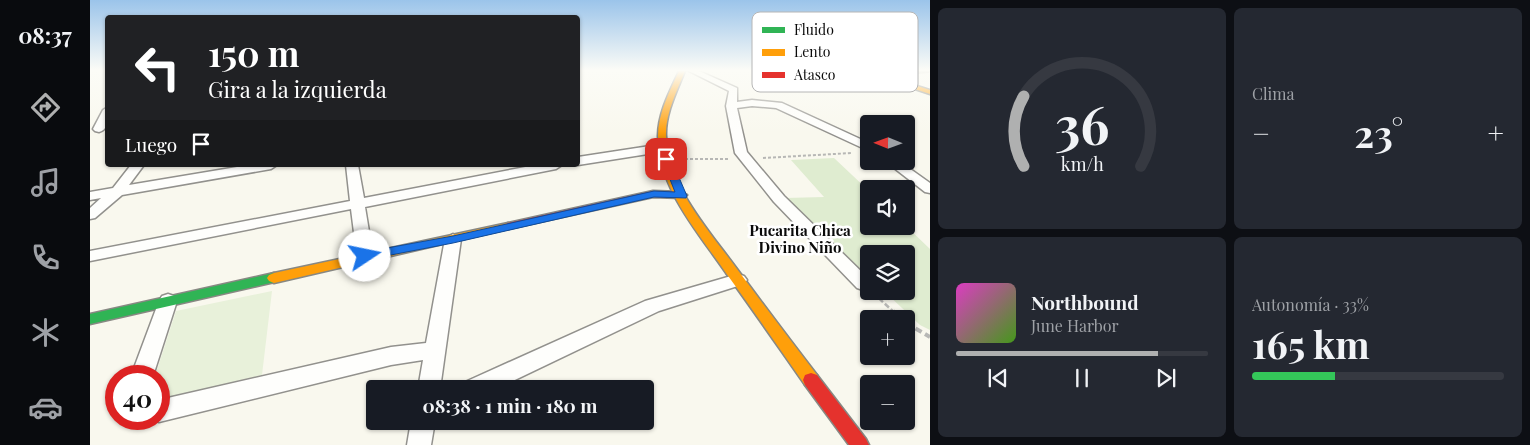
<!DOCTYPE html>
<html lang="es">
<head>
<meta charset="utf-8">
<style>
  body { margin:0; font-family:"Playfair Display",serif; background:#242831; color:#f1f3f6; height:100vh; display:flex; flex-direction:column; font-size:19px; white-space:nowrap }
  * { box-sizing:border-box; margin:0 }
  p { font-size:16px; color:#9ea1a6 }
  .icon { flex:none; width:28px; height:28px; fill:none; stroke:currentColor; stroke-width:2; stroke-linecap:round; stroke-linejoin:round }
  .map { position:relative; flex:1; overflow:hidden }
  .drawer { display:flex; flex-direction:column; gap:8px; padding:8px; background:#0d0f14; width:600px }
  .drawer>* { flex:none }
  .banner { position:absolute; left:15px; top:15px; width:475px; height:152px; border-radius:5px; box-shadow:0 1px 4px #0004; background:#202124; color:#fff; overflow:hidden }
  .needle { width:32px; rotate:271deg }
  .controls { position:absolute; left:770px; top:115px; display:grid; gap:10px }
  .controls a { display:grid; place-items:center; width:55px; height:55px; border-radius:5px; background:#171b24; box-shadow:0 1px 4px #0004; font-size:25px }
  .speed { position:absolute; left:15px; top:365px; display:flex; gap:10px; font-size:25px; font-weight:700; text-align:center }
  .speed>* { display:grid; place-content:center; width:65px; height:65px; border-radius:50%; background:#171b24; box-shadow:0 1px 4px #0004; line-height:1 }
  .speed .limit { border:8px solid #d22; background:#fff; color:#111 }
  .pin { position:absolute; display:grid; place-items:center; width:42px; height:42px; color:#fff; margin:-21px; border-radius:10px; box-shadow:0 2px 8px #0006 }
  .me { position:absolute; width:55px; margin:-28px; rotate:79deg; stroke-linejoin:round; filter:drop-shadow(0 0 4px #0008) }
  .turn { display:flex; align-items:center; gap:18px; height:105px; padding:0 20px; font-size:22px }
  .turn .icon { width:65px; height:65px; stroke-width:2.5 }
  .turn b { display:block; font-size:35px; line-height:42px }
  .then { display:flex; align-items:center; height:48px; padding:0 20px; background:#0003; gap:10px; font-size:19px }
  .big { font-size:38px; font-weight:700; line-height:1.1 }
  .drawer .widget { flex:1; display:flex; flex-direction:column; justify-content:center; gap:8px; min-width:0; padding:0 18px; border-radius:8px; background:#242831 }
  .drawer .dial { align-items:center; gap:0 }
  .dial svg { height:130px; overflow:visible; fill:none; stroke:#363941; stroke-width:7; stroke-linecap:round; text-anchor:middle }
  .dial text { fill:#f1f3f6; stroke:none }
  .song { display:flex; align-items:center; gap:15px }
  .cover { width:60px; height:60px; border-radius:8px; background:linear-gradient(135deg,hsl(310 70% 55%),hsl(100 70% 35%)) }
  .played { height:5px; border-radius:2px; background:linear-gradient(90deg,#afb0b0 80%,#363941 80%) }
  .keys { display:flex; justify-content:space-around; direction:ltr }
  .heat { display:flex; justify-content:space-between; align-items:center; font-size:28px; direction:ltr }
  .charge { height:8px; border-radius:4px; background:linear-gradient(90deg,#34c759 33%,#363941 0) }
  .drawer .tiles { flex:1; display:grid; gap:8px; grid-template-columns:repeat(2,1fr) }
  .trip { position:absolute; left:276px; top:380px; width:288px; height:50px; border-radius:5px; background:#171b24; box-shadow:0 1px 4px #0004; font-weight:700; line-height:50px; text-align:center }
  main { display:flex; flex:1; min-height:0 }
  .menu { display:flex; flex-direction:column; width:90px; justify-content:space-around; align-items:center; background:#090b0e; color:#9ea1a6 }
  .menu .icon { width:35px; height:35px }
  .menu .current { color:#afb0b0 }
  .menu b { font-size:22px; color:#f1f3f6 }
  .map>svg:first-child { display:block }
  .green { fill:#dfecd0 }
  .pitch { fill:#e8f1da }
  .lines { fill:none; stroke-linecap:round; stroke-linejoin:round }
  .street-casing { stroke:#92918d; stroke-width:3 }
  .fast-casing { stroke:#888883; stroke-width:3 }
  .slow-casing { stroke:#888883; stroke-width:3 }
  .jam-casing { stroke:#888883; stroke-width:3 }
  .path-far2 { stroke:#b7b7b5; stroke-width:2; stroke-dasharray:3 2; stroke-linecap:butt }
  .path-far1 { stroke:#b7b7b5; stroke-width:2.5; stroke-dasharray:5.5 2.5; stroke-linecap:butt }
  .path { stroke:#b7b7b5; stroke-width:4; stroke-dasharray:7 4; stroke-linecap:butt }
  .street { fill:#fefefc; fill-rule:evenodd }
  .fast { fill:#30b455; fill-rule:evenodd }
  .slow { fill:#ff9f0a; fill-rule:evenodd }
  .jam { fill:#e5322d; fill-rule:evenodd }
  .wall { fill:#86847f }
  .route { fill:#1a73e8; stroke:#114b97 }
  .labels { text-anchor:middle; stroke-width:5; stroke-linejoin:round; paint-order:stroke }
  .neighbourhood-label { font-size:15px; font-weight:bold; fill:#0a0a0a; stroke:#fff }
  .key { fill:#fff; stroke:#b6b6b6; stroke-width:1 }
  .key-label { font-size:14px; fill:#0a0a0a }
</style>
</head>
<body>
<main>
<nav class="menu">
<b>08:37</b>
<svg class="icon current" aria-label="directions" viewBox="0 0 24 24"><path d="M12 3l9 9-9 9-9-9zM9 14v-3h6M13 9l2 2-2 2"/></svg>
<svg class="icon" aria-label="music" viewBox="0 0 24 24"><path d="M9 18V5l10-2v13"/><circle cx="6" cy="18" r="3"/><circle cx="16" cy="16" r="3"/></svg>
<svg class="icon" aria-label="phone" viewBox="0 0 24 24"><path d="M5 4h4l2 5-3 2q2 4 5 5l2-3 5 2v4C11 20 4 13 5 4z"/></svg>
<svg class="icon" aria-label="climate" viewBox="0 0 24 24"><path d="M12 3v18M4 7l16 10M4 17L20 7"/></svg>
<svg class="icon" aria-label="car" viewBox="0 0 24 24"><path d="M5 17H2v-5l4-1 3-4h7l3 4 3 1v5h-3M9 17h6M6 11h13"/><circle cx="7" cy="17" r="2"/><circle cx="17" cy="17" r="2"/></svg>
</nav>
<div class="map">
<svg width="840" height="445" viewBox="0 0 840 445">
  <rect width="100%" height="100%" fill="#f9f8ee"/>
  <path class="green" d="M744,158L779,191V226H816L840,249V330L830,325L794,291H816V254H779V277L695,198L734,197L701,160Z"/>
  <path class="pitch" d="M182,291L172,375L69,400V376H65L86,311Z"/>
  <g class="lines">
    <g class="street-casing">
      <path id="street" d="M599,71H609L647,88V102L662,100L692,103L779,143V151L686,108L662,106L647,108L657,152L694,196L779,279V289L773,290L767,288L684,202L645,153L636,106L639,91Z
        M18,107C18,116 20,129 9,132L5,131L3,129L13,110Z
        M573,144L579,148L577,151L488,165V157Z
        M795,161H809L840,183V193L835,192Z
        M41,165H54L39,185L159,165H187L181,169L32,195L5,218L0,219V208L11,198L0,200V192L23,188Z
        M256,165H268L274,198L446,165H472L466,169L275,207L283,256L281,260H269L267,256L261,209L0,261V251L260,201Z
        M363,234L371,239L350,389H328L333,360L301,365L69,422L61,419H69V400L301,347L336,343L355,239Z
        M648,274L654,276L657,280L654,284L569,311L406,389H372L375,382L555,301Z
        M78,294L84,296L87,301L63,376H41L69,301L72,296Z
        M321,421H345L341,445H317Z"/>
    </g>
    <g class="fast-casing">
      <path id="fast" d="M184,273L189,275L191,278L189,281L0,324V314Z"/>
    </g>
    <g class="slow-casing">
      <path id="slow" d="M589,71H595C587,91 575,114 576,136C579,188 618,229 647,269C673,304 700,340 727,375L729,380L727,385L721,387L715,385C689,348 663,310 636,273C608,232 568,188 568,136C568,113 580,91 589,71Z
        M771,71H780L840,90V94Z
        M418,223L424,226L422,228L184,283L179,281L177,278L179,275L184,273Z"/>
    </g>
    <g class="jam-casing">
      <path id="jam" d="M563,191L592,192L597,195L592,198L563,197L418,229L412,226L418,223Z
        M721,373L727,375L776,439L779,445H759L715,385L713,380L715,375Z"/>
    </g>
    <path class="path-far2" d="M673,158L762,153
      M590,159H640"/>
    <path class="path-far1" d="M783,293L805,313"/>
    <path class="path" d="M803,311L812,319
      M816,323L840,337"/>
    <use href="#street" class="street"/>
    <use href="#fast" class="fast"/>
    <use href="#slow" class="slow"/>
    <use href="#jam" class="jam"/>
  </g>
  <path class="wall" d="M798,71H840L839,73L808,75Z"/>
  <linearGradient id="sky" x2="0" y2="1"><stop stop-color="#9bc4ea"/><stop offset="0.53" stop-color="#fcfcf7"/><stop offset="1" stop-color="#fcfcf7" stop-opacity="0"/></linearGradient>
  <rect width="840" height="133" fill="url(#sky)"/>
  <path class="route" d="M576,156L581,159L597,196L596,198L564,197L363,243L275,260L269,256L275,252L363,236L564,191L585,192L572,159Z"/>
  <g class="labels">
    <g class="neighbourhood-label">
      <text x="710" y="236">Pucarita Chica<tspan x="710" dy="17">Divino Niño</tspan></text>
    </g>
  </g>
  <rect x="662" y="12" width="166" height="80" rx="8" class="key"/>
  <rect x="672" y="27" width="23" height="6" fill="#30b455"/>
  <rect x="672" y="49" width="23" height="7" fill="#ff9f0a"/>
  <rect x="672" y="72" width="23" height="6" fill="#e5322d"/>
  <g class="key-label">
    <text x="704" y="35">Fluido</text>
    <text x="704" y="57">Lento</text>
    <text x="704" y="80">Atasco</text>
  </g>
</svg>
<div class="controls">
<a><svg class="needle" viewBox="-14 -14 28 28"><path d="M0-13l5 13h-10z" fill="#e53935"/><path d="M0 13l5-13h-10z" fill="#9ea1a6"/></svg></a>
<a><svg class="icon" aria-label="sound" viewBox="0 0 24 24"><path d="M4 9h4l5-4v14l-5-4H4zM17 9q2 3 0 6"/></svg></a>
<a><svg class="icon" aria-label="layers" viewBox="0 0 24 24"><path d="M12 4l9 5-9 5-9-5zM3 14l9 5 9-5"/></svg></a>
<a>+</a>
<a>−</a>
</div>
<div class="speed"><div class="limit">40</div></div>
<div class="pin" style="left:576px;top:159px;background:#d93025"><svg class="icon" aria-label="arrive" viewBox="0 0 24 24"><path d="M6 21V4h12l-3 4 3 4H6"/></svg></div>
<svg class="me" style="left:275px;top:256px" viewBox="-20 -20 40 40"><circle r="19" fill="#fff"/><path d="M0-13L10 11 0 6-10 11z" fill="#1a73e8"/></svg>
<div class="trip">08:38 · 1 min · 180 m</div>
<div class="banner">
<div class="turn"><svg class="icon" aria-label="left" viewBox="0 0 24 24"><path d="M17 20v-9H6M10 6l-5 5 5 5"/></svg><div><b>150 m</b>Gira a la izquierda</div></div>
<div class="then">Luego<svg class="icon" aria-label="arrive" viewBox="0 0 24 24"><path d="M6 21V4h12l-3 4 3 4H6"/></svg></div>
</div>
</div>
<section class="drawer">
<div class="tiles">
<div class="widget dial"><svg viewBox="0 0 100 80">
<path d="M14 69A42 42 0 1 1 86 69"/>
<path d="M14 69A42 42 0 0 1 14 26" stroke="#afb0b0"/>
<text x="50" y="56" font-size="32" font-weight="700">36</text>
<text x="50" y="72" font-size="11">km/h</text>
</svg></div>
<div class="widget"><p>Clima</p>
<div class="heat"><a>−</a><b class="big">23°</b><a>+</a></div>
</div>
<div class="widget">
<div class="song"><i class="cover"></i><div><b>Northbound</b><p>June Harbor</p></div></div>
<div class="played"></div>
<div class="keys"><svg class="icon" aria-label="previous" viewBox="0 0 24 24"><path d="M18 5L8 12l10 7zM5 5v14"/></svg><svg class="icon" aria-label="pause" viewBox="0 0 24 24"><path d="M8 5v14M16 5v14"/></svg><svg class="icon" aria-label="next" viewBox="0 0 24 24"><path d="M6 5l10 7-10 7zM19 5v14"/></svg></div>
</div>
<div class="widget"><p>Autonomía · 33%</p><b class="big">165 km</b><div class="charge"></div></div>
</div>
</section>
</main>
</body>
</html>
